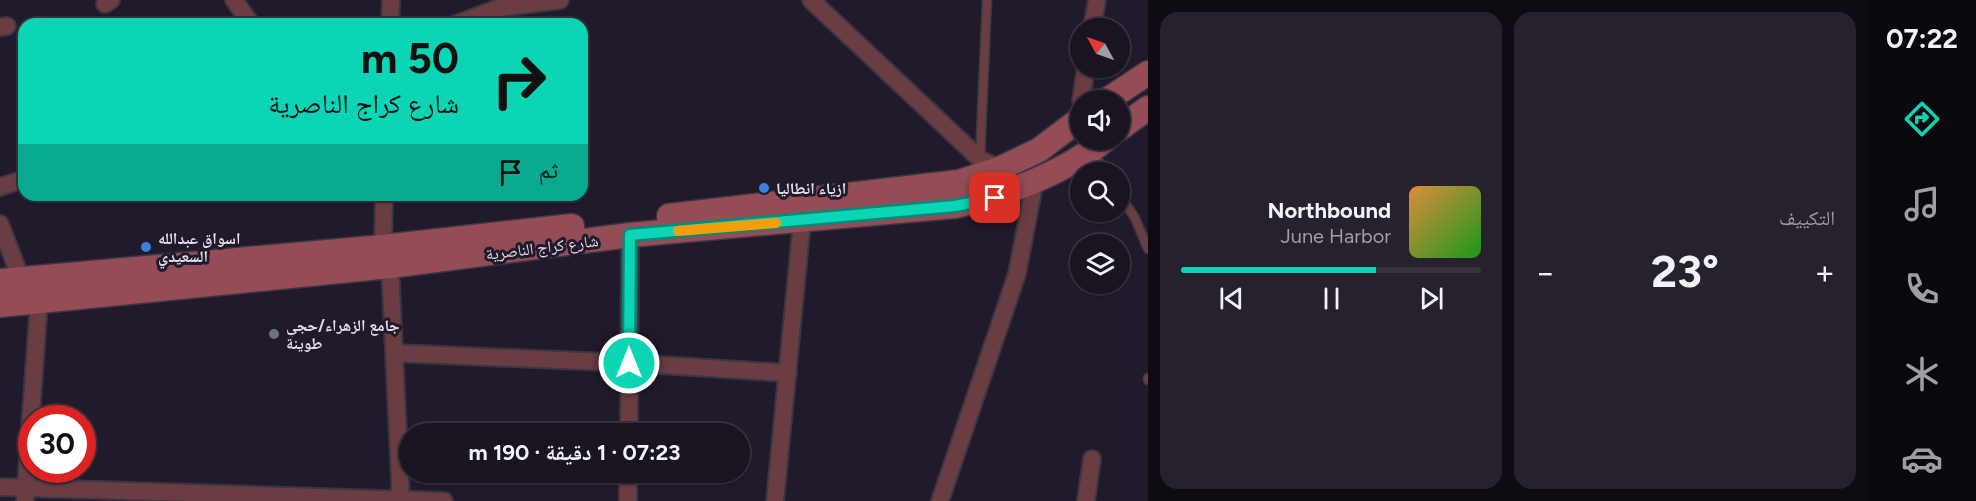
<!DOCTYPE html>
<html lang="ar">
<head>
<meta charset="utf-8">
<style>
  body { margin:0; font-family:Figtree,"Noto Naskh Arabic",sans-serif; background:#26212d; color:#f1f3f6; direction:rtl; height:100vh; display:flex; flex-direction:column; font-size:22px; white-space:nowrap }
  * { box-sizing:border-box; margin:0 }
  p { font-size:20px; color:#9f9ea5 }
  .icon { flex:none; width:33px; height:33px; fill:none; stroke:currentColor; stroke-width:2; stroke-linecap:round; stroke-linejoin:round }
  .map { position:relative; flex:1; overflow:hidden; direction:ltr }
  .panel { display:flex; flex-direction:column; gap:12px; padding:12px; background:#0e0b12; width:720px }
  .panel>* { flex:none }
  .guide { position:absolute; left:18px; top:18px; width:570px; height:183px; border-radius:18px; box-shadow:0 2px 4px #0004,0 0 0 2px #37333e; direction:rtl; background:#0cd5b5; color:#111; overflow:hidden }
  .needle { width:39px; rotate:310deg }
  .buttons { position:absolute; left:1070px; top:18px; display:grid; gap:12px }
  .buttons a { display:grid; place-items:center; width:60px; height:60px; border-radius:50%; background:#191420; box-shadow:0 2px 4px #0004,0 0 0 2px #37333e; font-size:30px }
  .speed { position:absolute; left:18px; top:405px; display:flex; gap:12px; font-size:30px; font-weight:700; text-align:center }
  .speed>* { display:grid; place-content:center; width:78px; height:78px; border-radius:50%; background:#191420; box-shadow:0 2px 4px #0004,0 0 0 2px #37333e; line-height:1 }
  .speed .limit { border:9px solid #d22; background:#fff; color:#111 }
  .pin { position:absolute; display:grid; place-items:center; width:51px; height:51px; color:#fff; margin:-26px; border-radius:12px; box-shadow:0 3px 9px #0006 }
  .me { position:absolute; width:66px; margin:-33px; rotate:0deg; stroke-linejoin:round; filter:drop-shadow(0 0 4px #0008) }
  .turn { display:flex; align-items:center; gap:21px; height:126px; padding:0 30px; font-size:27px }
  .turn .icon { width:78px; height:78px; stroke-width:2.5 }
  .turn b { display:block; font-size:42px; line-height:51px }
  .then { display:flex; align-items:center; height:57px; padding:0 30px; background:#0003; gap:12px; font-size:22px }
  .big { font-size:45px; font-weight:700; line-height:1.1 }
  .panel .tile { flex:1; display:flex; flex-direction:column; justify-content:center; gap:9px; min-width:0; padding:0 21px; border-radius:18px; background:#26212d }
  .song { display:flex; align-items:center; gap:18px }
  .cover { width:72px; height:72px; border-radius:9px; background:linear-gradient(135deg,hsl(30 70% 55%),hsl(120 70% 35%)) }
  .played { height:6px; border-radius:3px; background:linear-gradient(90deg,#0cd5b5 65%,#37333e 65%) }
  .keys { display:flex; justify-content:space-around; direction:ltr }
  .heat { display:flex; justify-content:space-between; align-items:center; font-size:33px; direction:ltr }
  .panel .tiles { flex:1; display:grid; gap:12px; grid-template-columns:repeat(2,1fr) }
  .trip { position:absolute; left:399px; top:423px; width:351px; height:60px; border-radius:30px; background:#191420; box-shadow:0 2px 4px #0004,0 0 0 2px #37333e; font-weight:700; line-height:60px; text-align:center; direction:rtl }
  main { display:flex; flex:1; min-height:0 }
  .dock { display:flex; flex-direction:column; width:108px; justify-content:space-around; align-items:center; background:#0a080d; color:#9f9ea5 }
  .dock .icon { width:42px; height:42px }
  .dock .active { color:#0cd5b5 }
  .dock b { font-size:27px; color:#f1f3f6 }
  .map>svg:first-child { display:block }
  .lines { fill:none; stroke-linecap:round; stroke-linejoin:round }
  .lane-casing { stroke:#3c3544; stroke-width:11 }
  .street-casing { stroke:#3c3544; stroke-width:20 }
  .secondary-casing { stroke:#3c3544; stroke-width:27 }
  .lane { stroke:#6a3d42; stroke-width:8 }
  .street { stroke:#6a3d42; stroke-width:16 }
  .secondary { stroke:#944d56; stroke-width:24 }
  .route-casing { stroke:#088a76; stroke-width:15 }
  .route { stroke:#0cd5b5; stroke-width:10 }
  .slow { stroke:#f59e0b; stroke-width:10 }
  .shop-dot { fill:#3f7fe0; stroke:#211a2a; stroke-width:2 }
  .worship-dot { fill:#6b7280; stroke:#211a2a; stroke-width:2 }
  .labels { text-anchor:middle; stroke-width:6; stroke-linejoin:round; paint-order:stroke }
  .poi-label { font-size:16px; font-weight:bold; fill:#e1dce7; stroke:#211a2a; text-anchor:start }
  .street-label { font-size:16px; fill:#e1dce7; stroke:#211a2a }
</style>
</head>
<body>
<main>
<nav class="dock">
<b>07:22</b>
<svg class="icon active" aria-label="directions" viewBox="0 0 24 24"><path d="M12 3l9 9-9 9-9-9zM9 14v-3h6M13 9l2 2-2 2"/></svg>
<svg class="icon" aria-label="music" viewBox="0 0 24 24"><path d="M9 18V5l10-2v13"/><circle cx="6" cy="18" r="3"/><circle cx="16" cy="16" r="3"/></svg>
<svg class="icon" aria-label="phone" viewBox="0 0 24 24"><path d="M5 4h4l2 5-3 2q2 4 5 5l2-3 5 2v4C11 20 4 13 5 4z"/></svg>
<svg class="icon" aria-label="climate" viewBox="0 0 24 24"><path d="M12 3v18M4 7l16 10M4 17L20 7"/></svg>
<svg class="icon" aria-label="car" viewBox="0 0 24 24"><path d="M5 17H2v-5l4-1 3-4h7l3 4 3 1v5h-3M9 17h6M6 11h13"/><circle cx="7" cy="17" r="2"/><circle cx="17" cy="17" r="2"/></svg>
</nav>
<section class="panel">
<div class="tiles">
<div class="tile"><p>التكييف</p>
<div class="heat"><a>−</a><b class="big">23°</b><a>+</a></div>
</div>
<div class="tile">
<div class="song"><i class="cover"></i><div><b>Northbound</b><p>June Harbor</p></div></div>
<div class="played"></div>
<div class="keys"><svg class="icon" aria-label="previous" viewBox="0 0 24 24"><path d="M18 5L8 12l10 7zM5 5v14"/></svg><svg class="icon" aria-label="pause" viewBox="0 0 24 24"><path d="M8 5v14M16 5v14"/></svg><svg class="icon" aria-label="next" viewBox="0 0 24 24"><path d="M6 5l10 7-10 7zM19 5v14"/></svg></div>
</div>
</div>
</section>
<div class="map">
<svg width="1148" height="501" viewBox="0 0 1148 501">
  <rect width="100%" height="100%" fill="#211a2a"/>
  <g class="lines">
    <g class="lane-casing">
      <path id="lane" d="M1093,152L1105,172
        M980,158L987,0
        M1119,194L1135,218L1148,249
        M1148,380V378"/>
    </g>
    <g class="street-casing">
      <path id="street" d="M234,0L251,24
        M811,0L980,159L999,169
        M105,4L111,0
        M390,24L391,0
        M456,24L499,8L560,0
        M0,27L7,26
        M1092,28L1097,0
        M1081,100L1086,68
        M0,187L24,179
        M0,224L21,279
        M383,247L384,195
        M390,266L401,501
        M394,353L629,363L788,373
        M629,434L630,235
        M0,487L444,501
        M25,501L39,301
        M628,501V472
        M775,501L802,221
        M940,501L1017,274L1035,180
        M1086,501L1092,459"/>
    </g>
    <g class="secondary-casing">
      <path id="secondary" d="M1107,100L1148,73
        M1119,129L1148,108
        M669,216L959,182L999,169L1039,150L1080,119
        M0,281L383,247L572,226
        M0,305L390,266L630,235L955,206C1006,195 1064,173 1105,140"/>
    </g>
    <use href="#lane" class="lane"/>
    <use href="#street" class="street"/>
    <use href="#secondary" class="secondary"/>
  </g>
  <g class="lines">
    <g class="route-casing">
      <path id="route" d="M629,363L630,235L955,206L995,198"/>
    </g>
    <use href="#route" class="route"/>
    <path class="slow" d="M678,231L776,223"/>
  </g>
  <g class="shop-dot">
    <circle cx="764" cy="188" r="6"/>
    <circle cx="146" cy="247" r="6"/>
  </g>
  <circle class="worship-dot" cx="274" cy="334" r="6"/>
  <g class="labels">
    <g class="poi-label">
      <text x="776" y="194">ازياء انطاليا</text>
      <text x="158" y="244">اسواق عبدالله<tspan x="158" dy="18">السعيدي</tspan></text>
      <text x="286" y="331">جامع الزهراء/حجي<tspan x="286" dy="18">طوينة</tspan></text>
    </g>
    <g class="street-label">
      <text transform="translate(542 247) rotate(-7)" y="6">شارع كراج الناصرية</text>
    </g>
  </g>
</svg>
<div class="buttons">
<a><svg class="needle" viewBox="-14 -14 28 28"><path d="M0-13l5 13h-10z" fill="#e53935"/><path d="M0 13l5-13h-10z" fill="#9f9ea5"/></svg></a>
<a><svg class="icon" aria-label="sound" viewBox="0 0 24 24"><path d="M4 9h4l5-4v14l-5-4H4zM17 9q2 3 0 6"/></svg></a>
<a><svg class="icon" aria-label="search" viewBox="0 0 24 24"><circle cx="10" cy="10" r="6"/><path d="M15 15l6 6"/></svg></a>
<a><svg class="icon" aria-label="layers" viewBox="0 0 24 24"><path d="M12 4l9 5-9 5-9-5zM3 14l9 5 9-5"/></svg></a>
</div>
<div class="speed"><div class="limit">30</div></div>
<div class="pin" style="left:995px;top:198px;background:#d93025"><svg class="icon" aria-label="arrive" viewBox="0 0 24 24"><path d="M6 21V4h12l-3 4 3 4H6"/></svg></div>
<svg class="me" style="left:629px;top:363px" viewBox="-20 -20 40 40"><circle r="17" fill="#0cd5b5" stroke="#fff" stroke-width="3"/><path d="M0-11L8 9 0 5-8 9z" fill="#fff"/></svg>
<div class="trip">07:23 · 1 دقيقة · 190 m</div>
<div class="guide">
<div class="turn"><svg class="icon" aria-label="right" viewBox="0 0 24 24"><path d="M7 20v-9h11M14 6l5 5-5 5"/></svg><div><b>50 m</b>شارع كراج الناصرية</div></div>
<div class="then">ثم<svg class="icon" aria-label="arrive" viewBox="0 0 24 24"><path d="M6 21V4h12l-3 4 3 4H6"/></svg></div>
</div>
</div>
</main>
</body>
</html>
